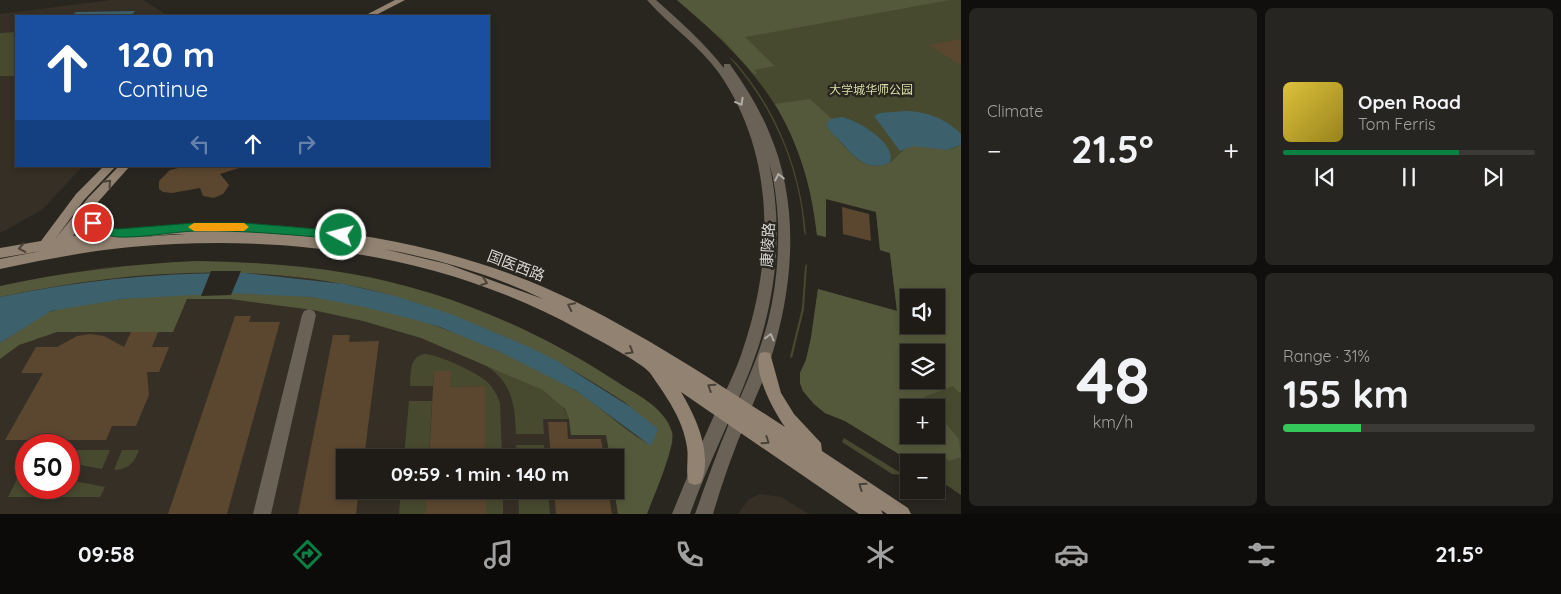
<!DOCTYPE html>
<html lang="en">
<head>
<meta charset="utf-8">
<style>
  body { margin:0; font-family:Quicksand,"Noto Sans SC",sans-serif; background:#272521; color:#f1f3f6; height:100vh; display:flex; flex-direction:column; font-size:19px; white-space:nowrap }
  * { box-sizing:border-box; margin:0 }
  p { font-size:16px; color:#a1a1a2 }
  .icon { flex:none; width:28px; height:28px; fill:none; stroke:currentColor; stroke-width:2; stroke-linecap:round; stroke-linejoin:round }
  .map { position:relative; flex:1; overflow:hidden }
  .drawer { display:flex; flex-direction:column; gap:8px; padding:8px; background:#110f0d; width:600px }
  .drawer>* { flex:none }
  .hud { position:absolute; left:15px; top:15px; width:475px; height:152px; border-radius:0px; box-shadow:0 2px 8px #0003,0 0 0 1px #3c3a37; background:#1a4fa0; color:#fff; overflow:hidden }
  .tools { position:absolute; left:900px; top:289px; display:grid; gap:10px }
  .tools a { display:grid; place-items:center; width:45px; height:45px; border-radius:0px; background:#1f1c18; box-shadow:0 2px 8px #0003,0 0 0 1px #3c3a37; font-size:25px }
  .speed { position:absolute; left:15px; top:434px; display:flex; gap:10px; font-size:25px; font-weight:700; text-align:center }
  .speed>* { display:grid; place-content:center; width:65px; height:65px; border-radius:50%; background:#1f1c18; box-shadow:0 2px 8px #0003,0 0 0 1px #3c3a37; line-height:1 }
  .speed .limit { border:8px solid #d22; background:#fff; color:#111 }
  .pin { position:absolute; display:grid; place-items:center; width:42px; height:42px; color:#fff; margin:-21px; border:2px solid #fff; border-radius:50%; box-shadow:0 1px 5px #0007 }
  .me { position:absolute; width:55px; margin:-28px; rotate:277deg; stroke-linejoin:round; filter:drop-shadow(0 0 4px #0008) }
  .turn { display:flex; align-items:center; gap:18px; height:105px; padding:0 20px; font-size:22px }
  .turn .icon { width:65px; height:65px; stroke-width:2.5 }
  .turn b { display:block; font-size:35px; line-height:42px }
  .lanes { display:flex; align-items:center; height:48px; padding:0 20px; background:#0003; justify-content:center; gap:25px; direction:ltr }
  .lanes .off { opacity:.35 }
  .big { font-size:38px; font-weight:700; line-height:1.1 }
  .drawer .tile { flex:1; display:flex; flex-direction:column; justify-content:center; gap:8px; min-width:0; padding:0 18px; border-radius:8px; background:#272521 }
  .drawer .dial { align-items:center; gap:0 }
  .dial b { font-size:65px; line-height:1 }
  .song { display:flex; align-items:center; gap:15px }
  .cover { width:60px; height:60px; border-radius:8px; background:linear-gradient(135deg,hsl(50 70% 55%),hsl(50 70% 35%)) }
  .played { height:5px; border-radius:2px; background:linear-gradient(90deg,#0b8043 70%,#3c3a37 70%) }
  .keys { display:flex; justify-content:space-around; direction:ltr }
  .heat { display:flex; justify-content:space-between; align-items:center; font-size:28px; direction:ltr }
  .charge { height:8px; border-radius:4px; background:linear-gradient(90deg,#34c759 31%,#3c3a37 0) }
  .drawer .tiles { flex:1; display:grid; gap:8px; grid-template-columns:repeat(2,1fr) }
  .trip { position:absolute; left:336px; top:449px; width:288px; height:50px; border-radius:0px; background:#1f1c18; box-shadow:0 2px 8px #0003,0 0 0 1px #3c3a37; font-weight:700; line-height:50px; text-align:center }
  .dock { display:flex; height:80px; justify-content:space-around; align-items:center; background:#0c0b0a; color:#a1a1a2 }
  .dock .icon { width:35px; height:35px }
  .dock .active { color:#0b8043 }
  .dock b { font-size:22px; color:#f1f3f6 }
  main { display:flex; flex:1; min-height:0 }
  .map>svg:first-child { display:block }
  .built { fill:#352f25; fill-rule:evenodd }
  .green { fill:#474a2f; fill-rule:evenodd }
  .forest { fill:#55593b; fill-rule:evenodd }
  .water { fill:#3c606c }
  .pier { fill:#292620 }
  .building { fill:#5b4630 }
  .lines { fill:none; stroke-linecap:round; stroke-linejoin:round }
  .minor { fill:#6a6157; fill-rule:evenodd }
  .tertiary { fill:#6a6157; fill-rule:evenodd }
  .secondary { fill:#918271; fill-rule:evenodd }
  .oneway { stroke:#b0aca6 }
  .oneway2 { stroke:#484238 }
  .route { fill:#0b8043; stroke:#07532c }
  .slow { fill:#f59e0b }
  .labels { text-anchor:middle; stroke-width:5; stroke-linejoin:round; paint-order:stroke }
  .far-park-label { font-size:12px; fill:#d7dfa6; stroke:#292620 }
  .street-label { font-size:15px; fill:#d6d5d1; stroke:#292620 }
</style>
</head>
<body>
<main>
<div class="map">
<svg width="961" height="514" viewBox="0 0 961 514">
  <rect width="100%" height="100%" fill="#292620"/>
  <path class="built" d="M111,0H143L169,16H16V166H83L42,210L0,233V14Z
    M197,261L295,266L380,280L453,301L504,321L557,347L605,374L653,405L669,422L673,442L647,514H0V286L56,275L106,267ZM26,445H69V488H26ZM345,458H615V490H345Z
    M760,494L781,497L809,514H738L749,499Z"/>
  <path class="green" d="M677,0H961V495L936,478V462H912L845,421L825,413L814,404L803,391L800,383V373L806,360L811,338L818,289L897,311L890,253L880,250L876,211L826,199V237L817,235C806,125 758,69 677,0ZM909,298H936V325H909ZM909,352H936V380H909ZM909,408H936V435H909Z
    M16,32V76H0V33Z
    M729,57C737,62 743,72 749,79C783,125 802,179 806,236L804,232C800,167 772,104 729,57Z
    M807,264L804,309L792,358L790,357L802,308L805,266Z
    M424,354C440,355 473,371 485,380C492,386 497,394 500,403L502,455H485V386L450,387V371H434L433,386H410C411,373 409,357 424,354Z
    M486,366C514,377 558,387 569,419H543L544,434H516C515,406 512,381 486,366Z
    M409,401H432L429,457H404Z
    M844,438L904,475L892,474L842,442Z
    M516,445H544L545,457H517Z
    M69,450H110L102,469L69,463Z
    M122,450H139C134,463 129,469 114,470Z
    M23,467L26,468V488H69V480L105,487L100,497H8Z
    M401,490H427L425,514H399Z
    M486,490H503V514H486Z
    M518,490H548L550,514H519Z"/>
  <path class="forest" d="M677,0H950L745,37L775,66L754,70L757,73L754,74L723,40Z
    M810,99L832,119L826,125C830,132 836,137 841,143C853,157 866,171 887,164C896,161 901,148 912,146C929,143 944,156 961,145V392H959L953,386L924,397L933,407L909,408V435H936V412L959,439L961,457L949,461L945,457L942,458L945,463L936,466V462H912L845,421L825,413L814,404L803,391L800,383V373L806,360L811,338L818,289L897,311L890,253L880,250L876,212L826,199V237L817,235C812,188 799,144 775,104ZM909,298H936V325H909ZM909,352H936V380H909Z
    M197,261C249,262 301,265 352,274C444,290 536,329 614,380C635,394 664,406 672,432C676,446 653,498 647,514H618L614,490L615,458L610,457L606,435H571L569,419L565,409L543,390L421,338L363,321L313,310L230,299H187L173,332H57L19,345L0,359V343L46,313L59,309C142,293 228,288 312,297C401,306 490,343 568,386C598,403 622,430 651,445C645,433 638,416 629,406C623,400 614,396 607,391C575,370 542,353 507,338C462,319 419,302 371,290C251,261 120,271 0,297V286C65,272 130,264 197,261Z"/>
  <path class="water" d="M135,11L131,16H71L76,12Z
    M905,111C928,112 945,118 961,134V145L947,150L913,146L900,151L874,116L880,113Z
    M842,117C857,120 900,145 889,163C869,172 854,158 842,143C836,137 830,132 826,125L830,119Z
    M245,273L344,284L395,296L451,314L529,347L559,362L629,406L658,429L651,446L575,390L498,351L440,327L412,319L364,307L312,297L229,293L122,299L51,311L0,343V297C81,280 162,272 245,273Z"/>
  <path class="pier" d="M211,271H241L231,295L201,296Z"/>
  <path class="building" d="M961,39V65L929,45Z
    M203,166L239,168L220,174L229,185L228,187L223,194L214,198L203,196L200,188L172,193L163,192L159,189V181L170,170L182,167L196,168Z
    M842,207L869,214L871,241L843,234Z
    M235,316H251L249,322H280L227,514H168Z
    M131,332H158L152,347H169L159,372H147L149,395L136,426H112L106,440H5L43,373H21L36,347H57L77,336L90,334L104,336L124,347Z
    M333,335H350L349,342L379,341L364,458H345V490H359L356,514H298Z
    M434,371H451L450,387L485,386V458H429Z
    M548,422H567L568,439H601L604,458H551Z
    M427,490H486V514H425Z
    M554,490H608L612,514H556Z"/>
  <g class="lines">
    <path class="minor" d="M309,309L314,311L316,315L271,514H253L302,315L304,311Z"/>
    <path class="tertiary" d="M647,0H656C680,21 704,43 724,68V64H730L731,66C746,87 759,108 769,132C800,203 794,285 771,358C764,380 754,400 746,421C733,452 722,483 713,514H695C706,483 717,452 730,421C744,388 759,356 768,321C776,289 779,256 778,223C777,203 775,182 769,163C783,223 777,289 758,348C739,404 710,458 690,514H672C685,482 698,451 712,420C723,396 736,372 744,346C774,256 775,154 719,73C699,45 670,26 647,0Z"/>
    <path class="secondary" d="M395,0H405L374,16H364Z
      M104,166H116L84,200L56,238L88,198L119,166H130L98,202L99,220C103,225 112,229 118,230C132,232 159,226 174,225C214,223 255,223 295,227C375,235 454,251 529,281C620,318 703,374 785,427C774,412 752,371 760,353L765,352L770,353L781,393L794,414L821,443L822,451L908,508L911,514H887L881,510L883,514H859L681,392C696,417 713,454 701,483L695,485L689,483C685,472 689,459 687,447C683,419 666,396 650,373C643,363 591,336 578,329C442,254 284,233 131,247C87,251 43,260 0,269V259L41,251L0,258V248L41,241L76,194ZM86,218L92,228L99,232L73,236ZM175,234H185L140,237ZM384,249C438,259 493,275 543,299L447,264Z"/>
  </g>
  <defs><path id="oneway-chevron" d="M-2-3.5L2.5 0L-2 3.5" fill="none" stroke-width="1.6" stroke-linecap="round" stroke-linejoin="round" transform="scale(1.25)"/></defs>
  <g class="oneway">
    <use href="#oneway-chevron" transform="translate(740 102) rotate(61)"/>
    <use href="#oneway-chevron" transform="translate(779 177) rotate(-102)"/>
    <use href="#oneway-chevron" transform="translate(770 337) rotate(-75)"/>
  </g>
  <g class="oneway2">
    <use href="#oneway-chevron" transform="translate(108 183) rotate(-47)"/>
    <use href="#oneway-chevron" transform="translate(22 248) rotate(169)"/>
    <use href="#oneway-chevron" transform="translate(484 282) rotate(19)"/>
    <use href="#oneway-chevron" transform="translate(571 306) rotate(-154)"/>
    <use href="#oneway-chevron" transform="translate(630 351) rotate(31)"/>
    <use href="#oneway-chevron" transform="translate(711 387) rotate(-147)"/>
    <use href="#oneway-chevron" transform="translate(766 441) rotate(34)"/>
    <use href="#oneway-chevron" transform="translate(862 486) rotate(-145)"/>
  </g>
  <path class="route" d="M93,219L107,227L118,229L193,223H245L341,231L346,235L341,239C292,235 244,230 195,231C169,232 144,238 118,237C108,236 94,232 88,223L89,220Z"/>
  <path class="slow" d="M194,223H244L249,227L244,231H194L188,227Z"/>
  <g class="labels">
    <g class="far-park-label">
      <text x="871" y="94">大学城华师公园</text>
    </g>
    <g class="street-label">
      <text transform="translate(768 245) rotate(-87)" y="5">康陵路</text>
      <text transform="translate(516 266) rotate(21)" y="5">国医西路</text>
    </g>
  </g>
</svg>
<div class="tools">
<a><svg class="icon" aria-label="sound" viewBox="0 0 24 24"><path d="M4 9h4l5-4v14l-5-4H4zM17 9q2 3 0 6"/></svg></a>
<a><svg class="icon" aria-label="layers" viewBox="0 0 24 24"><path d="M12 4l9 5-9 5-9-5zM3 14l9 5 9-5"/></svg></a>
<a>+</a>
<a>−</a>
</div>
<div class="speed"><div class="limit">50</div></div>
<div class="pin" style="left:93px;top:223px;background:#d93025"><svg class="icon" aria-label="arrive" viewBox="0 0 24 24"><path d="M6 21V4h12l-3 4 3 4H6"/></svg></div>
<svg class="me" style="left:341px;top:235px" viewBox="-20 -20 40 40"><circle r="17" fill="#0b8043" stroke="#fff" stroke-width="3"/><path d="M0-11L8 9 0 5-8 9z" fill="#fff"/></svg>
<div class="trip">09:59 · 1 min · 140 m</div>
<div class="hud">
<div class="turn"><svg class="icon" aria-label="ahead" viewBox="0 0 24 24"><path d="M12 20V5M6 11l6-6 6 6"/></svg><div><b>120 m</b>Continue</div></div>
<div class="lanes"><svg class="icon off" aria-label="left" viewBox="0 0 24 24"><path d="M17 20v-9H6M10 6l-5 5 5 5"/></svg><svg class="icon" aria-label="ahead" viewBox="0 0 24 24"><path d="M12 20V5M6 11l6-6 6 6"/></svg><svg class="icon off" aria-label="right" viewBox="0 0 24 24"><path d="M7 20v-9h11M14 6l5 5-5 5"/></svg></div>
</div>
</div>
<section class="drawer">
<div class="tiles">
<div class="tile"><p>Climate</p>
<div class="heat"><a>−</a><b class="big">21.5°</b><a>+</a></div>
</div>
<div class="tile">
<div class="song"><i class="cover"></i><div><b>Open Road</b><p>Tom Ferris</p></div></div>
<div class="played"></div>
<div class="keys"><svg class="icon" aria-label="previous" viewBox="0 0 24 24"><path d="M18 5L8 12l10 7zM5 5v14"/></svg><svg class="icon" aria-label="pause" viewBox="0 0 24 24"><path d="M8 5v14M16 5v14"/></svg><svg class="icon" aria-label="next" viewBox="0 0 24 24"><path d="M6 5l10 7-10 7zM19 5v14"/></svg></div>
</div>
<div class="tile dial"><b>48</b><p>km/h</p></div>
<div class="tile"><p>Range · 31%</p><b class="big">155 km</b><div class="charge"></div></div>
</div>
</section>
</main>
<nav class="dock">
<b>09:58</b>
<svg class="icon active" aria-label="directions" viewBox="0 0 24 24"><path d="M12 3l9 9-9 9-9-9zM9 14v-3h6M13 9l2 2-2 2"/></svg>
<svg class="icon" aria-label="music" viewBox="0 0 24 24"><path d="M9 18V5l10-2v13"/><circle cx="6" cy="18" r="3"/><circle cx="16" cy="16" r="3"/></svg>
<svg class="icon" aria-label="phone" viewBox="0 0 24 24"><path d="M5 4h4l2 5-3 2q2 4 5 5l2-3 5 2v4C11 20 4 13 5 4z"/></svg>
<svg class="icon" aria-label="climate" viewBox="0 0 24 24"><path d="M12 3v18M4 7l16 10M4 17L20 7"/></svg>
<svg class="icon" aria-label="car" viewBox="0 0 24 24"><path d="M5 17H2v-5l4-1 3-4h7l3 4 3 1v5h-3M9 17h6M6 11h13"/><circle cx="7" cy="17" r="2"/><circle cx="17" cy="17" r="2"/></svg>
<svg class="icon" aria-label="filters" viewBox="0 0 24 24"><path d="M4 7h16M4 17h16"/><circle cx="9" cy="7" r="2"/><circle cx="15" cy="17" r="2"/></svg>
<b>21.5°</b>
</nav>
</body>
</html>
